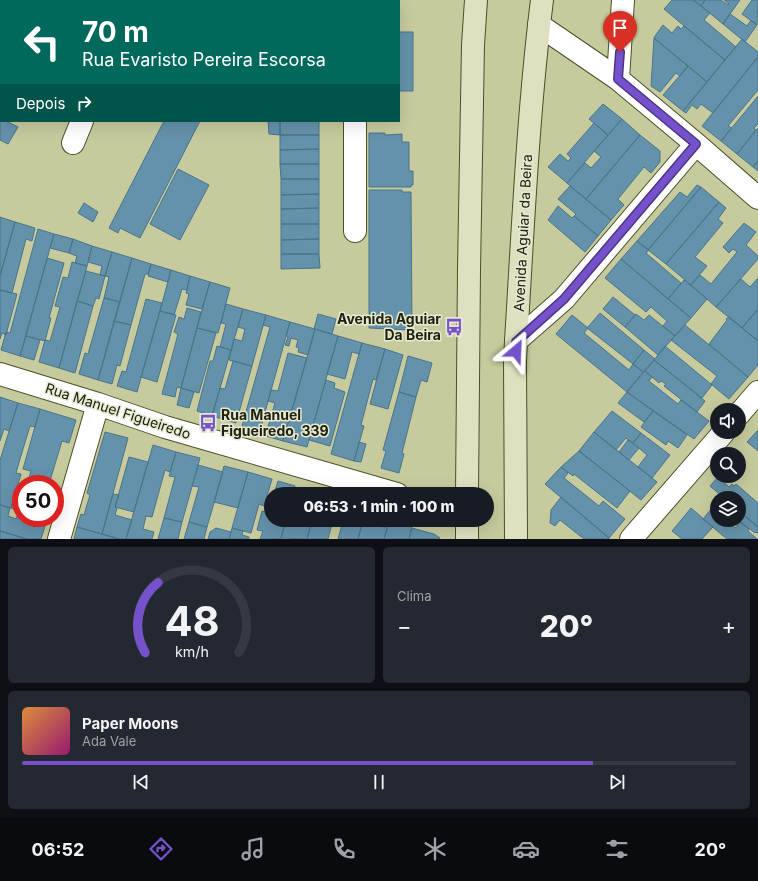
<!DOCTYPE html>
<html lang="pt">
<head>
<meta charset="utf-8">
<style>
  body { margin:0; font-family:Inter,sans-serif; background:#242831; color:#f1f3f6; height:100vh; display:flex; flex-direction:column; font-size:15px; white-space:nowrap }
  * { box-sizing:border-box; margin:0 }
  p { font-size:13px; color:#9ea1a6 }
  .icon { flex:none; width:22px; height:22px; fill:none; stroke:currentColor; stroke-width:2; stroke-linecap:round; stroke-linejoin:round }
  .map { position:relative; height:539px; overflow:hidden }
  .panel { display:flex; flex-direction:column; gap:8px; padding:8px; background:#0d0f14; flex:1 }
  .panel>* { flex:none }
  .banner { position:absolute; left:0px; top:0px; width:400px; height:122px; box-shadow:0 4px 16px #0002; background:#00695c; color:#fff; overflow:hidden }
  .controls { position:absolute; left:710px; top:403px; display:grid; gap:8px }
  .controls a { display:grid; place-items:center; width:36px; height:36px; border-radius:50%; background:#171b24; box-shadow:0 4px 16px #0002; font-size:20px }
  .speed { position:absolute; left:12px; top:475px; display:flex; gap:8px; font-size:20px; font-weight:700; text-align:center }
  .speed>* { display:grid; place-content:center; width:52px; height:52px; border-radius:50%; background:#171b24; box-shadow:0 4px 16px #0002; line-height:1 }
  .speed .limit { border:6px solid #d22; background:#fff; color:#111 }
  .pin { position:absolute; display:grid; place-items:center; width:34px; height:34px; color:#fff; margin:-41px -17px; border-radius:50% 50% 50% 0; rotate:-45deg; box-shadow:0 0 4px #0007 }
  .pin .icon { rotate:45deg }
  .me { position:absolute; width:44px; margin:-22px; rotate:26deg; stroke-linejoin:round; filter:drop-shadow(0 0 3px #0008) }
  .turn { display:flex; align-items:center; gap:14px; height:84px; padding:0 16px; font-size:18px }
  .turn .icon { width:52px; height:52px; stroke-width:2.5 }
  .turn b { display:block; font-size:28px; line-height:34px }
  .then { display:flex; align-items:center; height:38px; padding:0 16px; background:#0003; gap:8px; font-size:15px }
  .big { font-size:30px; font-weight:800; line-height:1.1 }
  .panel .widget { flex:1; display:flex; flex-direction:column; justify-content:center; gap:6px; min-width:0; padding:0 14px; border-radius:6px; background:#242831 }
  .panel .dial { align-items:center; gap:0 }
  .dial svg { height:104px; overflow:visible; fill:none; stroke:#363941; stroke-width:7; stroke-linecap:round; text-anchor:middle }
  .dial text { fill:#f1f3f6; stroke:none }
  .song { display:flex; align-items:center; gap:12px }
  .cover { width:48px; height:48px; border-radius:6px; background:linear-gradient(135deg,hsl(30 70% 55%),hsl(320 70% 35%)) }
  .played { height:4px; border-radius:2px; background:linear-gradient(90deg,#7552cb 80%,#363941 80%) }
  .keys { display:flex; justify-content:space-around; direction:ltr }
  .heat { display:flex; justify-content:space-between; align-items:center; font-size:22px; direction:ltr }
  .panel .tiles { flex:1; display:grid; gap:8px; grid-template-columns:1fr 1fr }
  .widget:last-child { grid-column:span 2 }
  .trip { position:absolute; left:264px; top:487px; width:230px; height:40px; border-radius:20px; background:#171b24; box-shadow:0 4px 16px #0002; font-weight:800; line-height:40px; text-align:center }
  .dock { display:flex; height:64px; justify-content:space-around; align-items:center; background:#090b0e; color:#9ea1a6 }
  .dock .icon { width:28px; height:28px }
  .dock .on { color:#7552cb }
  .dock b { font-size:18px; color:#f1f3f6 }
  .map>svg:first-child { display:block }
  .building { fill:#6592ab; stroke:#48748c }
  .lines { fill:none; stroke-linecap:round; stroke-linejoin:round }
  .street-casing { stroke:#4c4f25; stroke-width:24 }
  .secondary-casing { stroke:#4c4f25; stroke-width:24 }
  .street { stroke:#fff; stroke-width:22 }
  .secondary { stroke:#dee0c0; stroke-width:22 }
  .route-casing { stroke:#4c3584; stroke-width:10 }
  .route { stroke:#7552cb; stroke-width:7 }
  .labels { text-anchor:middle; stroke-width:3; stroke-linejoin:round; paint-order:stroke }
  .street-label { font-size:14px; fill:#20210f; stroke:#e6e9d2 }
  .poi-label { font-size:14px; font-weight:bold; fill:#20210f; stroke:#e6e9d2; text-anchor:end }
</style>
</head>
<body>
<div class="map">
<svg width="758" height="539" viewBox="0 0 758 539">
  <rect width="100%" height="100%" fill="#c6ca9d"/>
  <path class="building" d="M119,0H172V1H120Z
    M672,0H693L710,13L704,20L736,47L725,60L664,9Z
    M693,0H705L701,6Z
    M705,0H721L728,5L729,4L724,0H740L723,24L701,6Z
    M752,0H758L757,25L742,14Z
    M730,14L747,26L751,20L757,25L745,42L723,24Z
    M663,25L672,33L678,26L681,29L684,26L725,60L707,82L654,38L655,36Z
    M399,32H413V91H399Z
    M654,38L688,66L680,76L676,73L660,92L651,86Z
    M742,39L758,52V57L713,113L701,104L697,109L692,105L686,113L683,111Z
    M758,57V90L728,126L732,128L721,141L702,126Z
    M688,66L707,82L683,111L663,95Z
    M1,73V104L0,103V75Z
    M758,96V124L754,128L756,130L737,154L721,141Z
    M0,103L1,104V121H6L18,127L8,144L0,140Z
    M603,104L622,119L608,135L589,119Z
    M622,119L640,135L586,199L567,183L585,163L591,168L601,157L594,151Z
    M164,121H200L140,238L120,228L118,233L109,228Z
    M268,121H280V135L269,134Z
    M280,121H319V135H280Z
    M594,123L608,135L567,183L548,167L560,154L568,161L571,158L567,154Z
    M758,128V161L753,167L737,154Z
    M369,133H385V135L402,134V142H409V171H413V185H411V187H369Z
    M280,135H319V149L280,150Z
    M640,135L660,151V162L651,173L644,167L618,199L624,205L611,220L586,199Z
    M319,149V164H280V150Z
    M758,161V171L753,167Z
    M280,164H319V179H281Z
    M178,169L209,185L180,240L150,224Z
    M281,179H319V194L281,195Z
    M697,185L701,187L648,250L637,241L680,192L687,197Z
    M570,186L611,220L598,236L574,216L576,214L558,199Z
    M701,187L719,202L666,264L648,250Z
    M369,190H402V192H411L412,330L369,328Z
    M319,194V208L281,209V195Z
    M719,202L726,208L718,219L723,223L695,257L707,266L691,285L666,264Z
    M84,203L98,212L93,222L78,213Z
    M558,206L572,218L574,216L598,236L585,252L548,220Z
    M319,208V224H281V209Z
    M0,217L15,222L0,276Z
    M15,222L35,228L32,241L26,239L12,293L0,290V276Z
    M744,223L756,232L746,245L758,256V259L716,307L691,285L700,275L711,284L737,252L733,249L729,253L723,247Z
    M281,224H319V239L281,240Z
    M38,229L54,234L20,356L1,350L6,332L10,333Z
    M54,234L73,239L69,253L50,248Z
    M73,239L92,246L87,266L75,263L77,256L69,253Z
    M319,239V254H281V240Z
    M637,241L649,250L646,253L681,283L668,299L621,259Z
    M92,246L112,252L105,276L100,275L102,266L88,262Z
    M112,252L132,258L120,302L104,298L109,277L105,276Z
    M281,254H319L320,268L281,269Z
    M47,258L64,263L49,318H51L45,341L26,336Z
    M132,258L151,264L148,274H145L131,325L114,321Z
    M621,259L691,318L675,336L663,326L667,321L651,307L646,312L605,278Z
    M72,262L87,266L59,368L39,362L45,340L50,341L60,307L55,306L63,277L68,278Z
    M151,264L171,270L168,282L148,276Z
    M171,270L190,276L187,290L182,289L179,299L174,315L160,311Z
    M86,271L105,276L99,299L96,298L93,306L77,301Z
    M190,276L210,282L202,309L186,305L189,294L186,293Z
    M758,278V309L742,328L716,307L741,279L750,287Z
    M684,280L707,299L691,318L668,299Z
    M210,282L230,288L218,333L197,328Z
    M0,290L17,294L6,335L2,333L0,339Z
    M613,297L635,315L625,327L603,309Z
    M104,298L120,302L98,380L79,374L85,353L88,354Z
    M146,299L162,303L137,392L117,386L122,371L126,372Z
    M77,301L93,306L75,373L59,368Z
    M226,304L243,309L231,350L220,347L226,324L221,323Z
    M187,308L201,312L181,388L177,387L175,397L162,394L178,334L174,332L179,317L184,319Z
    M243,309L266,315L252,366L229,360L234,339L242,341L245,329L238,327Z
    M758,309V341L742,328Z
    M160,311L176,315L157,382L141,377Z
    M600,313L644,350L633,364L587,328Z
    M318,314L336,319L332,334L314,329Z
    M636,314L644,320L649,315L675,336L658,355L625,327Z
    M266,315L290,322L259,434L243,430L244,427L242,426L270,327L263,325Z
    M572,315L588,328L584,333L629,370L633,364L643,372L627,392L556,334Z
    M729,317L758,341V365L748,377L709,344L727,320L726,319Z
    M114,321L131,325L120,366L117,365L112,384L98,380Z
    M290,322L315,329L308,355L298,352L299,348L296,347L298,340L291,338L289,346L285,345L288,337L286,336Z
    M685,325L748,377L729,399L711,384L717,376L671,340Z
    M197,328L216,333L199,393L181,388Z
    M315,329L338,336L307,447L283,441Z
    M26,336L40,340L34,360L20,356Z
    M338,336L362,343L359,354L352,352L345,379L327,374Z
    M362,343L385,349L376,380L373,379L361,425L364,426L354,461L331,454Z
    M217,346L231,350L212,416L197,411L210,361H213Z
    M665,346L712,385L702,398L654,360Z
    M385,349L403,355L388,409L370,404Z
    M644,350L655,359L643,372L633,364Z
    M288,353L307,358L283,441L259,434L260,428L267,430L275,403L268,401L271,390L278,391Z
    M408,356L432,363L427,382L421,380L416,397L399,392Z
    M654,360L705,401L697,412L664,386L666,384L661,381L659,383L645,371Z
    M233,361L252,366L236,423L212,416L220,388L225,389Z
    M645,371L652,377L649,381L678,404L681,400L709,421L694,439L627,392Z
    M326,380L335,383L334,388L345,392L330,446L309,440Z
    M181,388L194,392L189,408L177,405Z
    M399,392L416,397L402,453L404,454L399,473L381,468L386,451L383,450Z
    M627,392L653,411L644,422L618,403Z
    M0,397L18,403L9,431L4,429L0,441Z
    M18,403L40,409L35,427L30,426L20,459L16,473L21,474L11,508L0,505V460Z
    M40,409L76,420L69,443L62,441L49,484H27L31,471L23,469Z
    M612,411L641,433L633,443L626,438L616,450L594,432Z
    M653,411L687,435L678,448L668,441L666,445L641,427Z
    M758,430V451L747,442Z
    M105,432L128,438L102,534L77,527L81,514L84,515L90,495L87,493Z
    M594,432L657,482L641,500L579,451Z
    M641,433L670,455L652,478L638,467L647,455L633,443Z
    M628,440L639,448L629,460L619,452Z
    M359,442L366,444L361,462L354,461Z
    M153,445L176,452L170,472L165,470L152,517L146,516L143,529L154,532L152,539H126Z
    M579,451L630,491L617,508L574,474L573,476L561,467Z
    M176,452L200,458L182,522L164,518L175,477L169,476Z
    M129,457L148,462L134,512L115,507Z
    M198,465L223,472L207,527L189,522L199,487L192,486Z
    M224,466L248,472L238,508L214,502Z
    M561,467L568,473L564,478L599,506L603,501L625,519L609,538L545,484Z
    M248,472L272,479L264,506L259,504L251,533L232,528Z
    M718,477L729,487L732,484L734,486L736,484L758,503V527L739,511V498H724L710,486Z
    M278,481L295,486L293,494H274Z
    M20,488H21V512L11,508L15,493L18,494Z
    M113,494L119,495L115,507L117,508L115,515L132,520L126,539H119L102,534Z
    M561,497L609,538V539H584L560,520L555,526L550,523L551,510Z
    M271,504V520H286L281,539H260L263,531L257,530L262,511L268,513Z
    M0,505L10,508L8,516L16,519L19,511L21,512V518H40L47,520L41,539H27L0,531Z
    M691,508L713,527L702,539H682L672,531Z
    M712,508L717,512V520H726L735,528L740,522L749,529L748,531L757,539H727L703,519Z
    M740,512L758,527V534L756,532L755,533L738,520L739,513Z
    M164,518L182,522L178,539H158Z
    M286,520H312L307,539L281,538Z
    M312,520H333L328,539H307Z
    M341,520H363L358,539H338L343,521Z
    M390,520H407L413,522L409,539H384Z
    M363,521L387,528L384,539H358Z
    M189,522L207,527L204,539H184Z
    M77,527L102,534L119,539H74Z
    M216,528L231,532L229,539H208L210,532Z
    M232,528L243,531L242,535L249,537V539H229Z
    M412,528L434,534L440,538L439,539H409Z
    M0,531L27,539H0Z"/>
  <g class="lines">
    <g class="street-casing">
      <path id="street" d="M209,1V0
        M358,1V0
        M539,25L618,79L696,144L758,198
        M618,79L623,0
        M73,143L82,121
        M355,231V121
        M516,341L564,299L696,144
        M0,374L98,404L165,427L397,494
        M739,414L758,392
        M59,539L98,404
        M631,539L724,432"/>
    </g>
    <g class="secondary-casing">
      <path id="secondary" d="M467,494L469,270L473,45L476,0
        M467,520V539
        M516,539L515,361L516,341C523,228 528,113 542,0"/>
    </g>
    <use href="#street" class="street"/>
    <use href="#secondary" class="secondary"/>
  </g>
  <g class="lines">
    <g class="route-casing">
      <path id="route" d="M516,351V342L564,299L696,144L618,79L620,52"/>
    </g>
    <use href="#route" class="route"/>
  </g>
  <defs>
    <g id="bus-bare" transform="scale(1.38)"><path d="M-5-6H5V4H4V6H2V4H-2V6H-4V4H-5ZM-3.5-4V0h7V-4ZM-3.5 1.2v1.5H-2V1.2ZM2 1.2v1.5H3.5V1.2Z" fill="#7552cb" stroke="#e6e9d2" stroke-width="2.5" paint-order="stroke"/></g>
  </defs>
  <g fill-rule="evenodd">
    <use href="#bus-bare" x="454" y="327"/>
    <use href="#bus-bare" x="208" y="423"/>
  </g>
  <g class="labels">
    <g class="street-label">
      <text transform="translate(523 233) rotate(-87)" y="5">Avenida Aguiar da Beira</text>
      <text transform="translate(118 411) rotate(18)" y="5">Rua Manuel Figueiredo</text>
    </g>
    <g class="poi-label">
      <text x="441" y="324">Avenida Aguiar<tspan x="441" dy="16">Da Beira</tspan></text>
      <text x="221" y="420" text-anchor="start">Rua Manuel<tspan x="221" dy="16">Figueiredo, 339</tspan></text>
    </g>
  </g>
</svg>
<div class="controls">
<a><svg class="icon" aria-label="sound" viewBox="0 0 24 24"><path d="M4 9h4l5-4v14l-5-4H4zM17 9q2 3 0 6"/></svg></a>
<a><svg class="icon" aria-label="search" viewBox="0 0 24 24"><circle cx="10" cy="10" r="6"/><path d="M15 15l6 6"/></svg></a>
<a><svg class="icon" aria-label="layers" viewBox="0 0 24 24"><path d="M12 4l9 5-9 5-9-5zM3 14l9 5 9-5"/></svg></a>
</div>
<div class="speed"><div class="limit">50</div></div>
<div class="pin" style="left:620px;top:52px;background:#d93025"><svg class="icon" aria-label="arrive" viewBox="0 0 24 24"><path d="M6 21V4h12l-3 4 3 4H6"/></svg></div>
<svg class="me" style="left:516px;top:351px" viewBox="-20 -20 40 40"><path d="M0-17L14 15 0 8-14 15z" fill="#7552cb" stroke="#fff" stroke-width="4"/></svg>
<div class="trip">06:53 · 1 min · 100 m</div>
<div class="banner">
<div class="turn"><svg class="icon" aria-label="left" viewBox="0 0 24 24"><path d="M17 20v-9H6M10 6l-5 5 5 5"/></svg><div><b>70 m</b>Rua Evaristo Pereira Escorsa</div></div>
<div class="then">Depois<svg class="icon" aria-label="right" viewBox="0 0 24 24"><path d="M7 20v-9h11M14 6l5 5-5 5"/></svg></div>
</div>
</div>
<section class="panel">
<div class="tiles">
<div class="widget dial"><svg viewBox="0 0 100 80">
<path d="M14 69A42 42 0 1 1 86 69"/>
<path d="M14 69A42 42 0 0 1 24 15" stroke="#7552cb"/>
<text x="50" y="56" font-size="32" font-weight="700">48</text>
<text x="50" y="72" font-size="11">km/h</text>
</svg></div>
<div class="widget"><p>Clima</p>
<div class="heat"><a>−</a><b class="big">20°</b><a>+</a></div>
</div>
<div class="widget">
<div class="song"><i class="cover"></i><div><b>Paper Moons</b><p>Ada Vale</p></div></div>
<div class="played"></div>
<div class="keys"><svg class="icon" aria-label="previous" viewBox="0 0 24 24"><path d="M18 5L8 12l10 7zM5 5v14"/></svg><svg class="icon" aria-label="pause" viewBox="0 0 24 24"><path d="M8 5v14M16 5v14"/></svg><svg class="icon" aria-label="next" viewBox="0 0 24 24"><path d="M6 5l10 7-10 7zM19 5v14"/></svg></div>
</div>
</div>
</section>
<nav class="dock">
<b>06:52</b>
<svg class="icon on" aria-label="directions" viewBox="0 0 24 24"><path d="M12 3l9 9-9 9-9-9zM9 14v-3h6M13 9l2 2-2 2"/></svg>
<svg class="icon" aria-label="music" viewBox="0 0 24 24"><path d="M9 18V5l10-2v13"/><circle cx="6" cy="18" r="3"/><circle cx="16" cy="16" r="3"/></svg>
<svg class="icon" aria-label="phone" viewBox="0 0 24 24"><path d="M5 4h4l2 5-3 2q2 4 5 5l2-3 5 2v4C11 20 4 13 5 4z"/></svg>
<svg class="icon" aria-label="climate" viewBox="0 0 24 24"><path d="M12 3v18M4 7l16 10M4 17L20 7"/></svg>
<svg class="icon" aria-label="car" viewBox="0 0 24 24"><path d="M5 17H2v-5l4-1 3-4h7l3 4 3 1v5h-3M9 17h6M6 11h13"/><circle cx="7" cy="17" r="2"/><circle cx="17" cy="17" r="2"/></svg>
<svg class="icon" aria-label="filters" viewBox="0 0 24 24"><path d="M4 7h16M4 17h16"/><circle cx="9" cy="7" r="2"/><circle cx="15" cy="17" r="2"/></svg>
<b>20°</b>
</nav>
</body>
</html>
